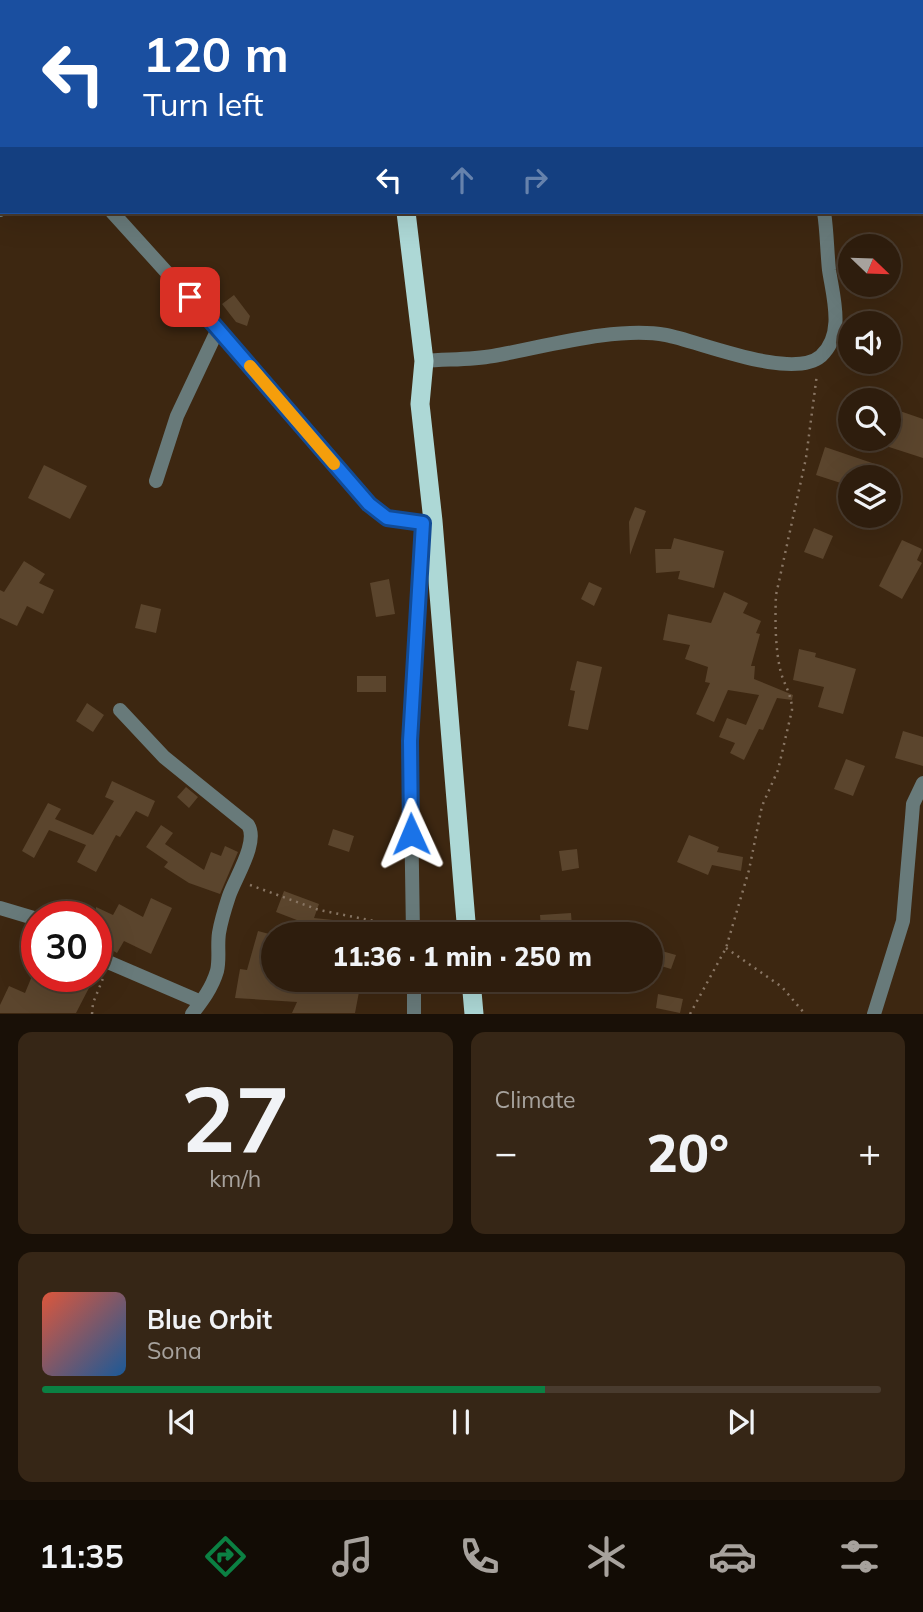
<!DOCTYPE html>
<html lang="en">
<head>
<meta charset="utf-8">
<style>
  body { margin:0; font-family:Mulish,sans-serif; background:#362616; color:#f1f3f6; height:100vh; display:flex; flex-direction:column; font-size:26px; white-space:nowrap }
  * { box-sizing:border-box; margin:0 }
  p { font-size:23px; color:#a7a29d }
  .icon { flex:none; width:38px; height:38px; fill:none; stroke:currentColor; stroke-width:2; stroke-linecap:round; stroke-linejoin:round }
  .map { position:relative; height:1014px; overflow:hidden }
  .panel { display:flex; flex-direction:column; gap:18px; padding:18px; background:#191007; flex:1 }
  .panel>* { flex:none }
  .guide { position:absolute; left:0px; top:0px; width:924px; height:214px; box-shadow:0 7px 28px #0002,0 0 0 2px #493b2e; background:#1a4fa0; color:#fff; overflow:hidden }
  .needle { width:46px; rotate:113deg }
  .fabs { position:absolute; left:838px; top:234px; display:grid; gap:14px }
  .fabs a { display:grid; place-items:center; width:63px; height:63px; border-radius:50%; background:#2e1d0d; box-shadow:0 7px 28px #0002,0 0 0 2px #493b2e; font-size:35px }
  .speed { position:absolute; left:21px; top:901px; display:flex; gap:14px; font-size:35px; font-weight:700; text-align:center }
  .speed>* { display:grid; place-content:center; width:91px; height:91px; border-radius:50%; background:#2e1d0d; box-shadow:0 7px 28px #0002,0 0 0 2px #493b2e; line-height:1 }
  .speed .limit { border:10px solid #d22; background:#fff; color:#111 }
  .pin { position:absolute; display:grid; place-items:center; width:60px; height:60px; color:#fff; margin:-30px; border-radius:14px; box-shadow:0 4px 10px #0006 }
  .me { position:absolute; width:77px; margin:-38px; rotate:359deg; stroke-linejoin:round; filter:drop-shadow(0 0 5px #0008) }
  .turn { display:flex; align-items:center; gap:24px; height:147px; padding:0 28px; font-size:32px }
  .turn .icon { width:91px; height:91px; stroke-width:2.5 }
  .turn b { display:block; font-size:49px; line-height:60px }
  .lanes { display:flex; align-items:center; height:66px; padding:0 28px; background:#0003; justify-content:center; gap:35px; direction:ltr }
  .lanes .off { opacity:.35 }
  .big { font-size:52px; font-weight:800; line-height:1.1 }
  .panel .widget { flex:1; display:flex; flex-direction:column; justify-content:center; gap:10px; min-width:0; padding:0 24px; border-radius:14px; background:#362616 }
  .panel .dial { align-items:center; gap:0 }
  .dial b { font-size:91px; line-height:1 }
  .song { display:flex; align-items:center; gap:21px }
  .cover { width:84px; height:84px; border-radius:10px; background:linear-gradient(135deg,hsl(10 70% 55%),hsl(210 70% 35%)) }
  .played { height:7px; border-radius:4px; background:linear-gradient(90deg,#0b8043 60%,#493b2e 60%) }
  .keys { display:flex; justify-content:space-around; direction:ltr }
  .heat { display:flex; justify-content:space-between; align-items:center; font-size:38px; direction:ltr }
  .panel .tiles { flex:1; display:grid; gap:18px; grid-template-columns:1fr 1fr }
  .widget:last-child { grid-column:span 2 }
  .trip { position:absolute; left:261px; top:922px; width:402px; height:70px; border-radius:35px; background:#2e1d0d; box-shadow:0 7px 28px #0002,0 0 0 2px #493b2e; font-weight:800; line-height:70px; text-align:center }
  .menu { display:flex; height:112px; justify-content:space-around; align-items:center; background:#120c05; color:#a7a29d }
  .menu .icon { width:49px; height:49px }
  .menu .current { color:#0b8043 }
  .menu b { font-size:32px; color:#f1f3f6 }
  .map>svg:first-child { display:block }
  .building { fill:#5b452d }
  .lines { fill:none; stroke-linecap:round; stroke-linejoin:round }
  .path { stroke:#897664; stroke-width:2.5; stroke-dasharray:2 5; stroke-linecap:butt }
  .minor { stroke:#687a7a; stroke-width:14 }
  .trunk { stroke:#add8d6; stroke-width:19 }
  .route-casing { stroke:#114b97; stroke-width:18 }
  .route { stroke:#1a73e8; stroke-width:12 }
  .slow { stroke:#f59e0b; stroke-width:12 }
</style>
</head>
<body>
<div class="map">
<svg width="923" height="1014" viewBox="0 0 923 1014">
  <rect width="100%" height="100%" fill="#3d2711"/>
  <path class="building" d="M234,295L250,316L247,326L236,322L222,304Z
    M894,409L923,419V458L889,447V424Z
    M825,447L884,467L881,478H850V486L816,475Z
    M44,465L87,486L70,519L28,498Z
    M635,507L646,511L630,555L629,522Z
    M814,528L833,536L823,559L804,552Z
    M674,538L724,551L714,588L678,579L680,571L656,573L655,549H671Z
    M902,540L922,549L917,560L922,563L902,599L879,586Z
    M24,561L45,574L39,583L54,590L43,614L27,606L17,626L0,618V590L4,592Z
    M389,579L395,614L376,617L370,583Z
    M589,582L602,588L594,606L581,599Z
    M724,592L748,603L743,613L761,621L756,633L760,634L751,666H755L754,679L793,695L792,700L777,698L763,730L759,729L744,760L730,753L735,743L719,737L727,718L746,725L759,695L728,690L714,722L696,714L710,683L705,682L708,667L685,659L690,645L663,640L668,614L711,623Z
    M141,604L161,609L156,633L135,628Z
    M799,649L816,653L815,657L856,669L843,714L818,707L824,687L793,680Z
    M577,661L602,667L588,730L568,726L575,691L570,690Z
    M357,676H386V692H357Z
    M87,703L104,715L93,732L76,721Z
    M903,731L923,737V766L895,758Z
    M846,759L865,766L853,796L834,789Z
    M112,781L155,801L148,817L136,811L120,837L116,835L96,872L77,862L86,845L49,830L34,858L22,851L48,803L61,809L55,819L93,835L114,801L105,797Z
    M186,787L198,797L189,808L177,797Z
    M161,825L173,833L165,844L204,870L211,852L221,856L225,846L238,852L220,894L189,883L164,867L168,862L146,847Z
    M333,829L354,836L349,852L328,845Z
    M689,835L719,847L717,852L743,857L741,871L712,865L708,875L677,862Z
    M577,849L579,868L562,871L559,851Z
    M284,891L319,904L314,918L352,922L351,934H328V932L276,912Z
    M151,898L172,908L151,954L124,941L117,953L100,943L106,933L105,930L96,926V907L113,915L119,904L143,917Z
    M571,913L572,927L541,928L540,915Z
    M258,931L273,935V980H304V984L359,992L355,1013H292L297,1002L235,998L240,969L247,970Z
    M651,948L676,955L671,969L651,963Z
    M32,976H76L91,984L76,1013H0V1005L9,986L25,993Z
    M658,994L683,999L680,1013L656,1008Z"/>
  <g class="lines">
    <path class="path" d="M250,885L319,910L374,921L390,934
      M726,948L782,987L805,1014
      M92,1014L93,1003L104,976
      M690,1014L726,948L749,870L762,806L778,770L792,710C792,696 785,686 781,673C775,649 775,619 776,595L806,458L817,374"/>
    <path class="minor" d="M922,39H923
      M0,71L2,73
      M0,210L2,206
      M112,212L218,329L369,504C387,521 409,525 433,521
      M424,361C447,359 471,360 493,356C544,347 616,326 666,335C699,341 792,381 821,356C845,334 833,297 829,270C827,251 827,231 824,212
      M156,481L177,416L218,329
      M120,710L164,757L248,825C259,842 235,878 229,896C225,908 221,921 219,933C217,946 220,959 217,971C212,988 202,1001 192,1014
      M0,908L37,919
      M413,934L410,741L423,523
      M96,955L101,959L201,1002
      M414,980V1014
      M874,1014L903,921L912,817L913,804L923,783"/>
    <path class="trunk" d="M383,0V2
      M406,212L424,361L420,404L433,521L467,934
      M471,980L474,1014"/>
  </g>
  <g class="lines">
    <g class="route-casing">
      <path id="route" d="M190,297L369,504L387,518L423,523L410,741L411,834"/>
    </g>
    <use href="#route" class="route"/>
    <path class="slow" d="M250,366L334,464"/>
  </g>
</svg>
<div class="fabs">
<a><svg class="needle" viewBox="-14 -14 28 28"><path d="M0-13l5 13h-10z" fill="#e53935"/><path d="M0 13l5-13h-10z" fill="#a7a29d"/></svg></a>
<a><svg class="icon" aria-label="sound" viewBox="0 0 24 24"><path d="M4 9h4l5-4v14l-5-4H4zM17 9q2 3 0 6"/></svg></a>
<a><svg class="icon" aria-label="search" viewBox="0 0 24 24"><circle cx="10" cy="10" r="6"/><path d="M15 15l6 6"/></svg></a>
<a><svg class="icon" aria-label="layers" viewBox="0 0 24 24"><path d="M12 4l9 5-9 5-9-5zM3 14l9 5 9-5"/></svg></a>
</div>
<div class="speed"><div class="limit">30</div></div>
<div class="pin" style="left:190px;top:297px;background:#d93025"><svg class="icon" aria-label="arrive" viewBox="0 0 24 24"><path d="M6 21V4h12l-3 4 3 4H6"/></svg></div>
<svg class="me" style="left:411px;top:834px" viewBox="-20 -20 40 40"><path d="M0-17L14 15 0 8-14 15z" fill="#1a73e8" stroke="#fff" stroke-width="4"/></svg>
<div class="trip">11:36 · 1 min · 250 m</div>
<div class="guide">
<div class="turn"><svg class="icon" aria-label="left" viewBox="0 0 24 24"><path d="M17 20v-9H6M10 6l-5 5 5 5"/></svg><div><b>120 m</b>Turn left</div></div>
<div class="lanes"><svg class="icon" aria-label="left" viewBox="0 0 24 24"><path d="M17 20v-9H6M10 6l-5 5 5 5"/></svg><svg class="icon off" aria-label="ahead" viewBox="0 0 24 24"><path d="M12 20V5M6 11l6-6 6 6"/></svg><svg class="icon off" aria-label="right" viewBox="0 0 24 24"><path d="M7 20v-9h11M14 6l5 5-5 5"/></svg></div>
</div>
</div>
<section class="panel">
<div class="tiles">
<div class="widget dial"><b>27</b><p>km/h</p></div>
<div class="widget"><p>Climate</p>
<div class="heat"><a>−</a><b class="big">20°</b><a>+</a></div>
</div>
<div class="widget">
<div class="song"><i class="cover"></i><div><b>Blue Orbit</b><p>Sona</p></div></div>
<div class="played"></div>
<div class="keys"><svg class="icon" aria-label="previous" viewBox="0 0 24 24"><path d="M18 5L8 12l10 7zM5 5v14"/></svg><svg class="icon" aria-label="pause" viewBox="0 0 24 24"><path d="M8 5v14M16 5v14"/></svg><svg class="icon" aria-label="next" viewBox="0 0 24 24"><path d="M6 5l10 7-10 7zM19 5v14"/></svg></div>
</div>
</div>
</section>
<nav class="menu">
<b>11:35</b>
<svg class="icon current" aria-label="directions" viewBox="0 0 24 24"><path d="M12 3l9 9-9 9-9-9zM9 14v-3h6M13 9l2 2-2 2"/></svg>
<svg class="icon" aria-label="music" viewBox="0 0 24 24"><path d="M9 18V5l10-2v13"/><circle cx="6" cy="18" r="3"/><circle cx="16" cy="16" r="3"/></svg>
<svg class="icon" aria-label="phone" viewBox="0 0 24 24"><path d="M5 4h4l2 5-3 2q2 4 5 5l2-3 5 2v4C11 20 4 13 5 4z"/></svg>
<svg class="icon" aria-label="climate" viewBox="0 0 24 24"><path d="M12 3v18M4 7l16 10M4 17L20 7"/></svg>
<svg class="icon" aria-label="car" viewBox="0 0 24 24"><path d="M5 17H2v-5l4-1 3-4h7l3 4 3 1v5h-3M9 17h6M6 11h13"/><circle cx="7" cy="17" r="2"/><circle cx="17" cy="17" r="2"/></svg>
<svg class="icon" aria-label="filters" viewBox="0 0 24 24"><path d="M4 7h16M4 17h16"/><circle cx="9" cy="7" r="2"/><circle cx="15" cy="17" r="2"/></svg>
</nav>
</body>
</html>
